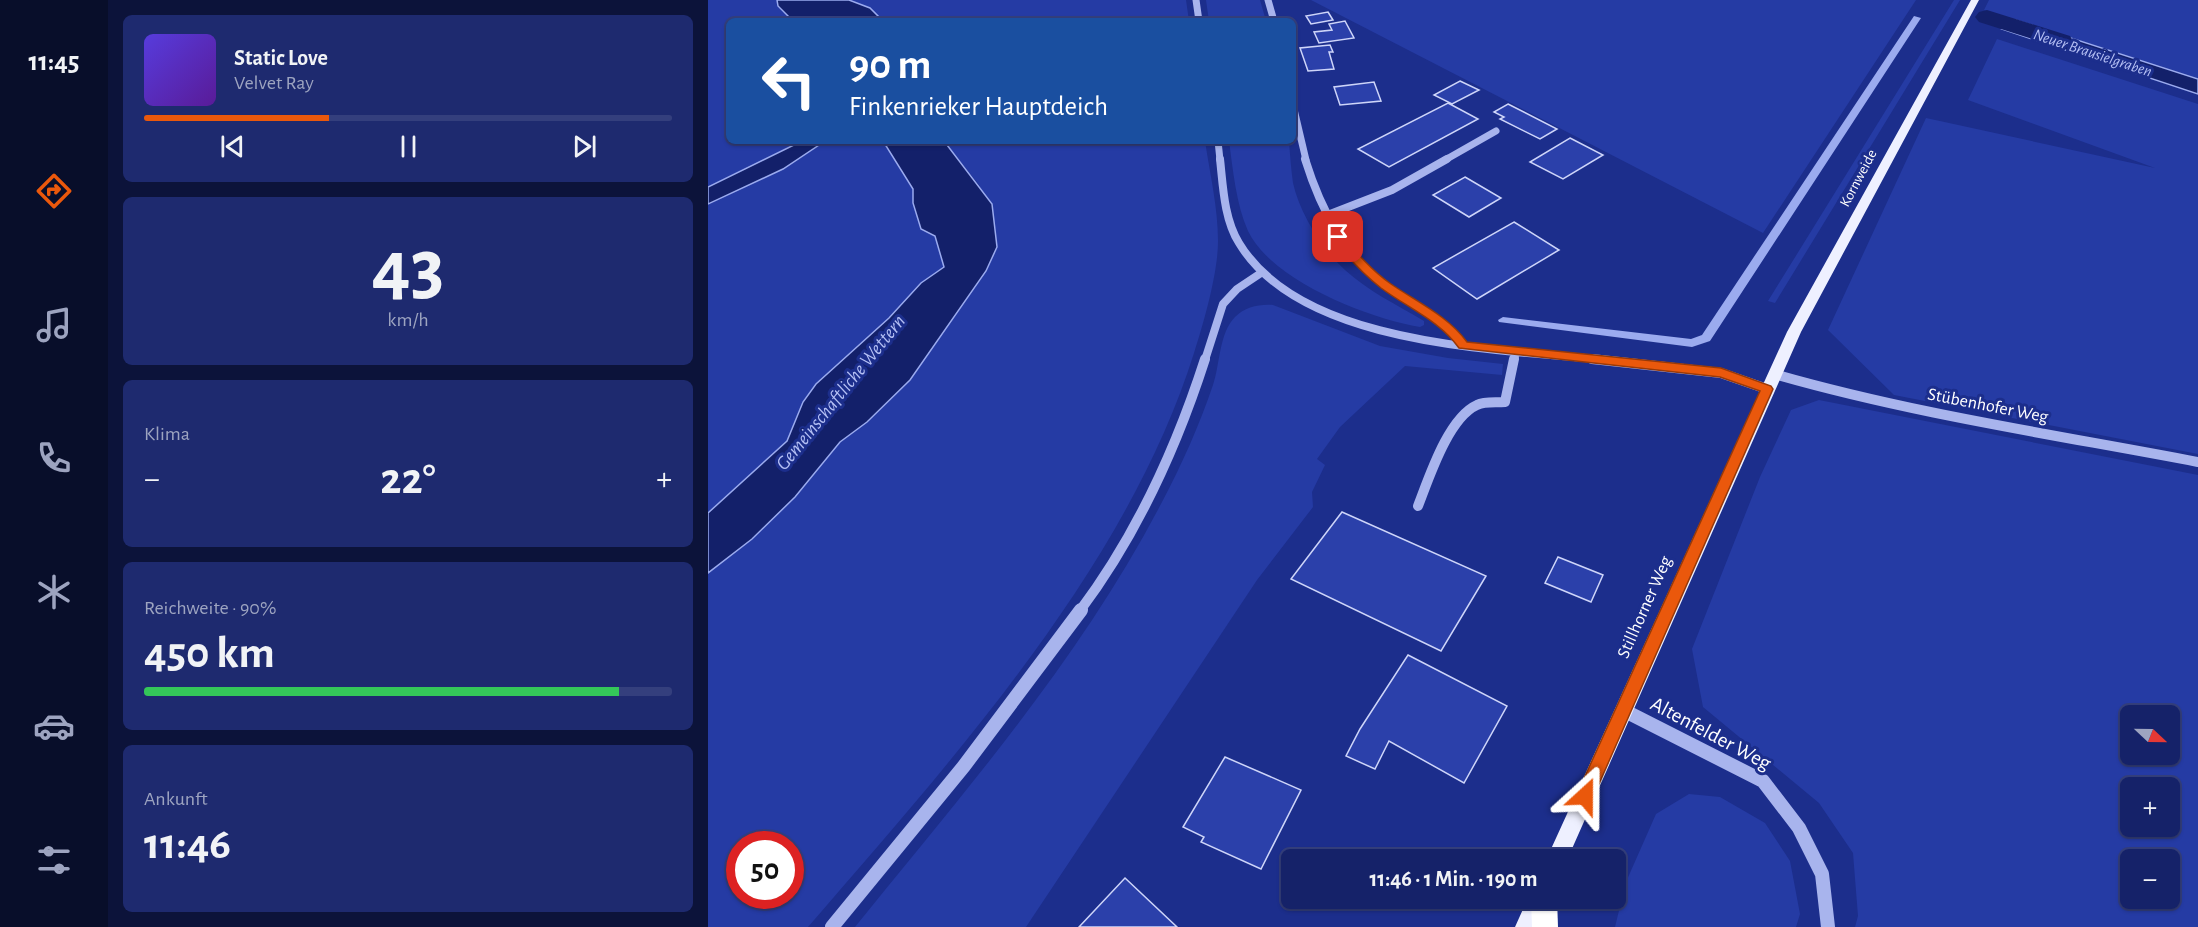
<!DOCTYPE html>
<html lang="de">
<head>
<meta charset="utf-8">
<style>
  body { margin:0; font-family:"Alegreya Sans",sans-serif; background:#1e2a6f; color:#f1f3f6; height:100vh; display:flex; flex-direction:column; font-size:22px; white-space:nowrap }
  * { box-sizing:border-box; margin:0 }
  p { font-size:20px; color:#9da4c0 }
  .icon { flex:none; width:33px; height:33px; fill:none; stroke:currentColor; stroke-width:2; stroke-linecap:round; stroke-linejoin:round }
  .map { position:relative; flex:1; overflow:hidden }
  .sheet { display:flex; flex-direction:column; gap:15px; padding:15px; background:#0c133a; width:600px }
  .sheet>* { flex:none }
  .guide { position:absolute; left:18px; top:18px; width:570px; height:126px; border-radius:9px; box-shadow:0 2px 4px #0004,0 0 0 2px #343f7d; background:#1a4fa0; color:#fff; overflow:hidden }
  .needle { width:39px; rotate:112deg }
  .tools { position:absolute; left:1412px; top:705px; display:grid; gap:12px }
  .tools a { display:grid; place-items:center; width:60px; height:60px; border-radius:9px; background:#152269; box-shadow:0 2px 4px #0004,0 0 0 2px #343f7d; font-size:30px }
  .speed { position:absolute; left:18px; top:831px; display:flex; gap:12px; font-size:30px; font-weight:700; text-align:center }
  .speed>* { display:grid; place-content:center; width:78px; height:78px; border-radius:50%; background:#152269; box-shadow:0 2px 4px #0004,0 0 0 2px #343f7d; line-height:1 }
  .speed .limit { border:9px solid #d22; background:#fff; color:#111 }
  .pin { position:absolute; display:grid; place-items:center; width:51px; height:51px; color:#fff; margin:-26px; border-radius:12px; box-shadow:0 3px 9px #0006 }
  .me { position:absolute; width:66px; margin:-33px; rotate:24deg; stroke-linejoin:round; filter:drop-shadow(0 0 4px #0008) }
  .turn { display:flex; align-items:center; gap:21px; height:126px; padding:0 24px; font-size:27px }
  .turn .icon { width:78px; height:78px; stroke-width:2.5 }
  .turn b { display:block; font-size:42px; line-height:51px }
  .big { font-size:45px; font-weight:700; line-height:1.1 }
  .sheet .card { flex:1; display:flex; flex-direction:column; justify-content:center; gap:9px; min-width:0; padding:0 21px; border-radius:9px; background:#1e2a6f }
  .sheet .dial { align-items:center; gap:0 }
  .dial b { font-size:78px; line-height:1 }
  .song { display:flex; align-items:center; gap:18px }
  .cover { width:72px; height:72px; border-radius:9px; background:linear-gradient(135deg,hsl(250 70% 55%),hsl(270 70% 35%)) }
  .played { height:6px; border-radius:3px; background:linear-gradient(90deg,#ea580c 35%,#343f7d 35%) }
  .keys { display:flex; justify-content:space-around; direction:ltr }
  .heat { display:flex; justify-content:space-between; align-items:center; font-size:33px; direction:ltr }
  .charge { height:9px; border-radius:4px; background:linear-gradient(90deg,#34c759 90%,#343f7d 0) }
  .trip { position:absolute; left:573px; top:849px; width:345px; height:60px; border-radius:9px; background:#152269; box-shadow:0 2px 4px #0004,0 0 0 2px #343f7d; font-weight:700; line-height:60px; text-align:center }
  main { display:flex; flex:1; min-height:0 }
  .tab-bar { display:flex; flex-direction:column; width:108px; justify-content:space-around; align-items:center; background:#080e2a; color:#9da4c0 }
  .tab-bar .icon { width:42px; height:42px }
  .tab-bar .on { color:#ea580c }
  .tab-bar b { font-size:27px; color:#f1f3f6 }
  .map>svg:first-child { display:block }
  .green { fill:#253ba4; fill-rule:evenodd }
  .water { fill:#13206a; stroke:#9babef; stroke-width:1.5 }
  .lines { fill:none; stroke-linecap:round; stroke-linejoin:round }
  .stream { fill:#9babef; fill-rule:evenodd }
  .canal { fill:#13206a; fill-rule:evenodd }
  .building { fill:#2b40aa; stroke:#ced5f9; stroke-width:1.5 }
  .minor-far3 { stroke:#a8b4ed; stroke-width:7 }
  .minor-far2 { stroke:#a8b4ed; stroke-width:8 }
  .minor-far1 { stroke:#a8b4ed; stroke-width:10 }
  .minor { stroke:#a8b4ed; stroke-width:14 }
  .major { fill:#eef0ff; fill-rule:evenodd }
  .highway { fill:#fff; fill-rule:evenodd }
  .route { fill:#ea580c; stroke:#983908; stroke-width:1.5 }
  .labels { text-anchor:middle; stroke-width:6; stroke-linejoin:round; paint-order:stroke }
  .far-street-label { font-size:15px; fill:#fff; stroke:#1c2e8c }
  .far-water-label { font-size:16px; font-style:italic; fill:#b4bff4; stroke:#1c2e8c }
  .street-label { font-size:18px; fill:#fff; stroke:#1c2e8c }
  .water-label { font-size:20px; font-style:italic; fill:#b4bff4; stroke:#1c2e8c }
  .near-street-label { font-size:21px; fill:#fff; stroke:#1c2e8c }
</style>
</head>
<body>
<main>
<nav class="tab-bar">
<b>11:45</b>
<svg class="icon on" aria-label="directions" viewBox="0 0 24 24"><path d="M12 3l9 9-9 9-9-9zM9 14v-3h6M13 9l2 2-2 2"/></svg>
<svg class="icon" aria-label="music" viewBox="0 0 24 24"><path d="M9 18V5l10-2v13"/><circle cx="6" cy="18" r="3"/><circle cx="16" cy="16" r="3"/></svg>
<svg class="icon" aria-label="phone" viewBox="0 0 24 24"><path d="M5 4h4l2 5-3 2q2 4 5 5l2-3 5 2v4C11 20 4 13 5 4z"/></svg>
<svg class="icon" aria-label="climate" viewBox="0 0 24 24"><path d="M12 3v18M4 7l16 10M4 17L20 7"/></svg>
<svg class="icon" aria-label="car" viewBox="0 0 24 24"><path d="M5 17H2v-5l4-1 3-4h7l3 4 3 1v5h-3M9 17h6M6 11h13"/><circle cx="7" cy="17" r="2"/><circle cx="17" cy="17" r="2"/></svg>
<svg class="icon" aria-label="filters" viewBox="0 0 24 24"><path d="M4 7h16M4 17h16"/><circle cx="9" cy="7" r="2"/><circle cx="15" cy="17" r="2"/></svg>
</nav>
<section class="sheet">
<div class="card">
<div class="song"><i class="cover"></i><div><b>Static Love</b><p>Velvet Ray</p></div></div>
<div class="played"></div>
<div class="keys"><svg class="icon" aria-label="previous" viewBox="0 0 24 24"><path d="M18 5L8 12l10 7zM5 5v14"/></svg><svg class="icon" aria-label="pause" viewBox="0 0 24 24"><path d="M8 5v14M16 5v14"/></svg><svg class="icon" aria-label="next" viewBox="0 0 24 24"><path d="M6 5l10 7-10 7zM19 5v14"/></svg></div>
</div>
<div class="card dial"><b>43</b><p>km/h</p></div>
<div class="card"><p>Klima</p>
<div class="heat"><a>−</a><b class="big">22°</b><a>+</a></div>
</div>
<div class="card"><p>Reichweite · 90%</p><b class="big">450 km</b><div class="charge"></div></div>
<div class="card"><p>Ankunft</p><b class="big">11:46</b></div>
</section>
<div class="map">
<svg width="1490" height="927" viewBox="0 0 1490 927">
  <rect width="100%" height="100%" fill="#1c2e8c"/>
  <path class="green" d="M0,0H69L70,6L85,21H21V141H94L0,187Z
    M141,0H478L481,21H175L162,8Z
    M498,0H552L558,21H501Z
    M603,0H1208L1055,233Z
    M1246,0H1252L1067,303L1060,301Z
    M1281,0H1490V78L1276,10Z
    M1289,39L1490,104V454L1186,395L1120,330L1218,118L1447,168L1260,100Z
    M117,141H175L205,189V203L213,229L227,236L236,267L213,283L181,318L109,383L95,402L79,441L0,513V204L94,157L104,147Z
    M236,141H497C502,174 510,208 510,241C510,273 496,322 486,353C419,567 245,759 100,927H0V573L44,539L87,497L132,442L159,422L202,380L272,186ZM32,844H82V896H32Z
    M521,141H581C582,155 583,169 585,183C592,214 614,249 637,270C660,291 689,305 716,321V325L712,327C660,318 564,281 540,231C528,204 525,170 521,141Z
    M565,305L672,346L740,358L795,364L794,375L697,366L632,427L609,459L617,465L604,492L605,507L549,580L318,927H147C257,791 373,658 454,502C474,464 491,426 505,385C512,365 511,333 527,317C537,307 551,304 565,305Z
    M1111,400L1490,475V927H1147L1150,916L1145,853L1111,803L995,707L984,649L1052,477L1083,410ZM1422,716H1461V754H1422ZM1422,788H1461V826H1422ZM1422,860H1461V898H1422Z
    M981,794L1012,797L1057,823L1082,861L1092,914L1088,927H907L918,882L948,814Z"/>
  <path class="water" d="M69,0H141L162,8L175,21H85L70,6Z
    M1307,20L1490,79V94L1294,29Z
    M94,141H117L75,169L0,204V187Z
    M175,141H236L284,204L289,247L278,271L202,380L159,422L132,442L87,497L44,539L0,573V513L79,441L95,402L108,384L181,318L213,283L236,267L227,236L213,229L205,203V189Z"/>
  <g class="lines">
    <path class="stream" d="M1206,16L1213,18L1002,341L984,347L791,322L790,320L795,317L983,339L994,335Z"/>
    <path class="canal" d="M1279,10L1362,36L1365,41L1362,46L1353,48L1271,22L1267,17L1271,12Z"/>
  </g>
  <path class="building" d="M620,12L625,20L603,24L598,16Z
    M637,21L646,38L611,43L606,32L624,30L621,24Z
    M622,45L625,52H621L626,69L600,71L592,48Z
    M752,81L771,90L744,104L726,95Z
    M666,82L673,101L632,105L626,87Z
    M740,103L770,119L681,167L650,149Z
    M800,104L849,129L832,139L792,119L796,117L786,112Z
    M862,138L895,155L855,179L822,162Z
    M757,177L793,198L761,217L725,195Z
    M806,222L851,250L769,299L725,268Z
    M634,512L778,576L733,651L583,579Z
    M850,557L895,575L883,602L837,583Z
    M700,655L799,706L756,783L681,741L667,769L638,756L652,729Z
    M517,757L593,790L553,869L493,842L496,837L475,827Z
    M417,878L469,927H371Z"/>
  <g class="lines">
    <path class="minor-far3" d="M488,0L491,21
      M560,0L566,21
      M585,105L598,160
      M510,141L512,160
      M737,160L788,131"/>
    <path class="minor-far2" d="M512,159C515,186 516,219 531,243C594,347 790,349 898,360
      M597,159C613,210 636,255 680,287C707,306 736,318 756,345
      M617,216L684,190L739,159
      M497,360L515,304L529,289L553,273
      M806,360L808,351"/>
    <path class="minor-far1" d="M884,359L1013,373L1059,389
      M1066,374C1205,414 1349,435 1490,462
      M710,506C721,478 740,418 769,405C777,401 788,403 797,402L806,359
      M371,612C429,535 468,449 497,359"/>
    <path class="minor" d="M915,710L1055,781L1091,828L1114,874L1120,927
      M124,927L256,766L373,610"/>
    <path class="major" d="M1263,0H1271L1093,332L859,860H838L1079,332Z
      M820,898H841L829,927H807Z"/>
    <path class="highway" d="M823,898H849L850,927H824Z"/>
  </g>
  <path class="route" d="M630,234L634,235C649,253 663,270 683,284C709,302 740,316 759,342L1013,368L1063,386L1065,389L883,802L877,805L871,802L868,796L1052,391L1012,377L751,348C732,321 700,308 673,288C654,273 639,257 625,237Z"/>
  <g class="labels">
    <g class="far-street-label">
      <text transform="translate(1150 178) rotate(-62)" y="5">Kornweide</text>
    </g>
    <g class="far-water-label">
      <text transform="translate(1385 52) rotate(18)" y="6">Neuer Brausielgraben</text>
    </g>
    <g class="street-label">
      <text transform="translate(1280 405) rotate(11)" y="6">Stübenhofer Weg</text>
      <text transform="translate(936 607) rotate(-66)" y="6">Stillhorner Weg</text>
    </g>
    <g class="water-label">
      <text transform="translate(132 392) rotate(-51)" y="7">Gemeinschaftliche Wettern</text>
    </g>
    <g class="near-street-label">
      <text transform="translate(1003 733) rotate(28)" y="7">Altenfelder Weg</text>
    </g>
  </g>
</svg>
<div class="tools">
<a><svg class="needle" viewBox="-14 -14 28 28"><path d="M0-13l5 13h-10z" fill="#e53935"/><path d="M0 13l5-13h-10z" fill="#9da4c0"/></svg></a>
<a>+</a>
<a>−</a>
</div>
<div class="speed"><div class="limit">50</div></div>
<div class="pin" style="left:630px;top:237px;background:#d93025"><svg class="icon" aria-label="arrive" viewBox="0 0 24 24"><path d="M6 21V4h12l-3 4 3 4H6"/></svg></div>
<svg class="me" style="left:877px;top:796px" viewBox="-20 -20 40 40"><path d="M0-17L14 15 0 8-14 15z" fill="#ea580c" stroke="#fff" stroke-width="4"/></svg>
<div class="trip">11:46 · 1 Min. · 190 m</div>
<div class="guide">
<div class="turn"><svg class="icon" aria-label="left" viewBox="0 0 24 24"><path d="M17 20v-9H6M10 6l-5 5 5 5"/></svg><div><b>90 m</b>Finkenrieker Hauptdeich</div></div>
</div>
</div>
</main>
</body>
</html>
